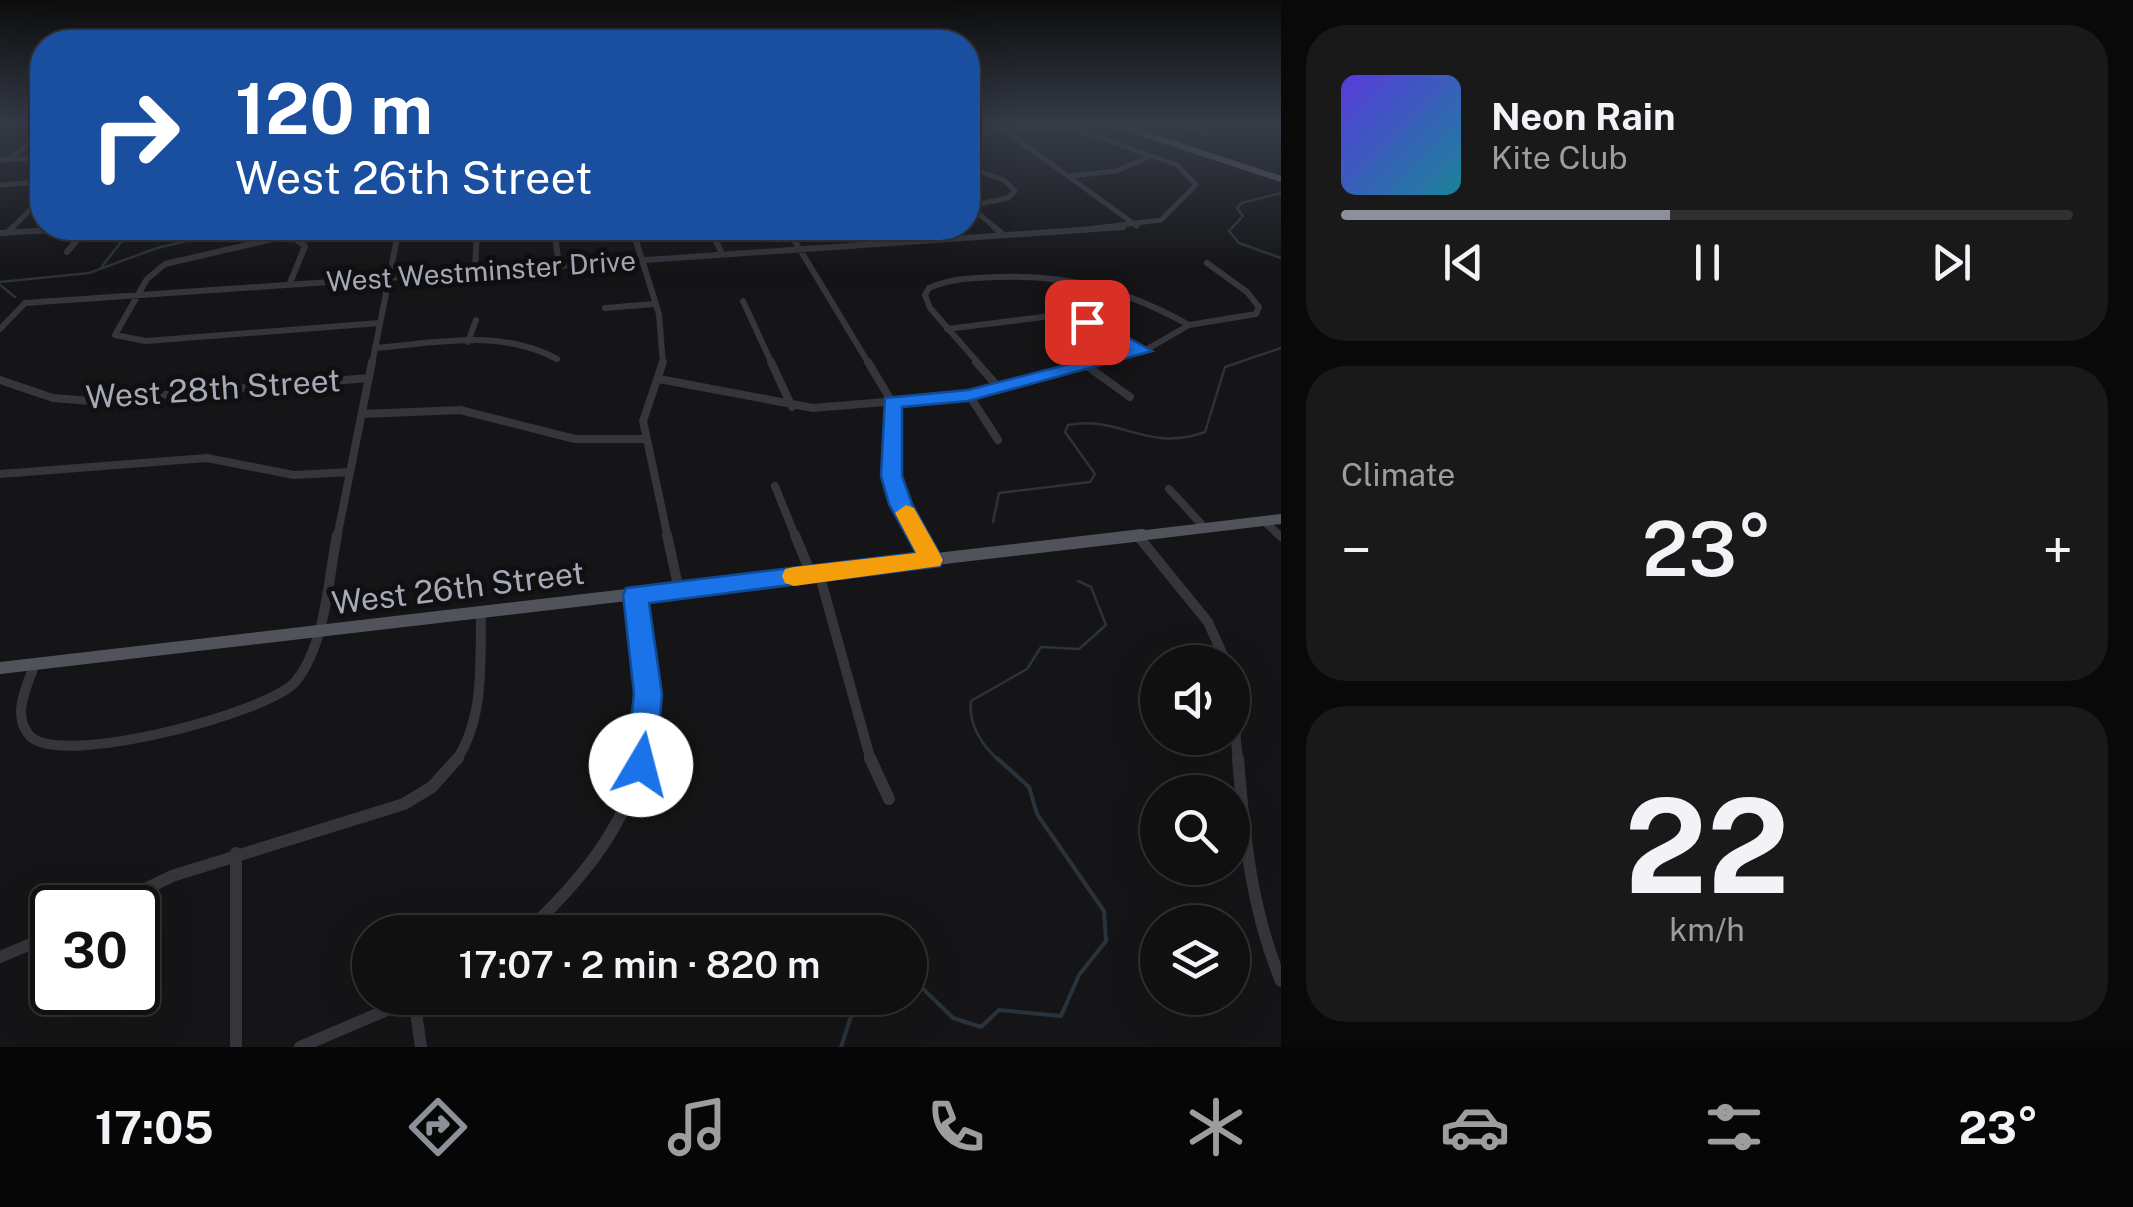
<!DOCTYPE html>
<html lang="en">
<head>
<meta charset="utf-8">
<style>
  body { margin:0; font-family:"Public Sans",sans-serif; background:#19191a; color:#f1f3f6; height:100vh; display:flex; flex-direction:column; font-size:38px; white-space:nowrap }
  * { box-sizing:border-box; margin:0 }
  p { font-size:32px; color:#9c9d9f }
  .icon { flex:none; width:55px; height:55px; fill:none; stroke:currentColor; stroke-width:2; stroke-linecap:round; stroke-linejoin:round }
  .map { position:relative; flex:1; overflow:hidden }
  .drawer { display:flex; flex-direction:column; gap:25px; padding:25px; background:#090909; width:852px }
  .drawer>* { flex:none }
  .banner { position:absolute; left:30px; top:30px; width:950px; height:210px; border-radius:40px; box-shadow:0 10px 40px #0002,0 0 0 2px #303031; background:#1a4fa0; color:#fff; overflow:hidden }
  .buttons { position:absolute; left:1140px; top:645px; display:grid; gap:20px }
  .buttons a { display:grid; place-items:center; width:110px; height:110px; border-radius:50%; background:#101011; box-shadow:0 10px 40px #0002,0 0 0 2px #303031; font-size:50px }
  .speed { position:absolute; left:30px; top:885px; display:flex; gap:20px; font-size:50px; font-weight:700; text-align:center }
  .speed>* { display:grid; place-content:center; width:130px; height:130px; border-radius:50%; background:#101011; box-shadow:0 10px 40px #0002,0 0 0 2px #303031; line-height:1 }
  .speed .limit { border:5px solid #111; border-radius:15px; background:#fff; color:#111 }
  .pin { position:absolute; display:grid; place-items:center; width:85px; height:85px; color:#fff; margin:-42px; border-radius:20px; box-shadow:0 5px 15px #0006 }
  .me { position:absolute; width:110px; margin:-55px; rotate:8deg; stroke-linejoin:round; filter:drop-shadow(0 0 8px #0008) }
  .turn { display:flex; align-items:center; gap:35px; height:210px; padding:0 40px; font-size:45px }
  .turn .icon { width:130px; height:130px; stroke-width:2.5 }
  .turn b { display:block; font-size:70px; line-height:85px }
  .big { font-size:75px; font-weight:600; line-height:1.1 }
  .drawer .card { flex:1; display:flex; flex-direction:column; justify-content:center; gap:15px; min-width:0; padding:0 35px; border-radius:40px; background:#19191a }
  .drawer .dial { align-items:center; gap:0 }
  .dial b { font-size:130px; line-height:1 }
  .song { display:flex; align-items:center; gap:30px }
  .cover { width:120px; height:120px; border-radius:15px; background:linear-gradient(135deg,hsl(250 70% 55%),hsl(190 70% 35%)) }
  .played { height:10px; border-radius:5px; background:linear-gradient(90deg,#8c9099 45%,#303031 45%) }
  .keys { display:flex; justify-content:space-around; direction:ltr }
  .heat { display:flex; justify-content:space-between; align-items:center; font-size:55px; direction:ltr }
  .trip { position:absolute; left:352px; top:915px; width:575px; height:100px; border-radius:50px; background:#101011; box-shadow:0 10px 40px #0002,0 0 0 2px #303031; font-weight:600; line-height:100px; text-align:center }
  .dock { display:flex; height:160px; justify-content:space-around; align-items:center; background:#060607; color:#9c9d9f }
  .dock .icon { width:70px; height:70px }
  .dock .on { color:#8c9099 }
  .dock b { font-size:45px; color:#f1f3f6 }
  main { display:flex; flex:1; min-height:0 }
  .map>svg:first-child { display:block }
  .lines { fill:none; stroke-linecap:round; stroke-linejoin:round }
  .stream-far1 { stroke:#2a333b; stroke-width:2.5 }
  .stream { stroke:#2a333b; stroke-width:4 }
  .minor-far4 { stroke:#35363c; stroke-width:5 }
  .minor-far3 { stroke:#35363c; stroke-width:6 }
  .minor-far2 { stroke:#35363c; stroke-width:8 }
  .minor-far1 { stroke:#35363c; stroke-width:10 }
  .minor { stroke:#35363c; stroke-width:12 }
  .major-far2 { stroke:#51535b; stroke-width:6 }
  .major-far1 { stroke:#51535b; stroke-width:10 }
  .major { stroke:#51535b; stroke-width:12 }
  .route { fill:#1a73e8; stroke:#114b97; stroke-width:2.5 }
  .slow { fill:#f59e0b }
  .labels { text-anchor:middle; stroke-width:10; stroke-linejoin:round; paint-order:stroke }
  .far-street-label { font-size:28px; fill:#a6aab7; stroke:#101012 }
  .street-label { font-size:32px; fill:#a6aab7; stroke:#101012 }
</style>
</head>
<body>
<main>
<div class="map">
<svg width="1281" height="1047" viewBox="0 0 1281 1047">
  <rect width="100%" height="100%" fill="#151517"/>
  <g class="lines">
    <path class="stream-far1" d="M1281,193L1242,203L1237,208L1243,216L1229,231L1239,243L1281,258
      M124,240L151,231
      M100,269L132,228
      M0,282L89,273L157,248L241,228
      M0,285L15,297
      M993,522L999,493L1090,482L1095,474L1065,432L1068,425C1120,415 1147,453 1205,432L1225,367L1281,348
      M999,761C982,745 968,725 971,701L1027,669L1041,647L1079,649L1106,625L1091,587L1078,581"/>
    <path class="stream" d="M910,976L953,1018L981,1027L999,1010L1061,1016L1079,975L1106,941L1104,911L1037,814L1029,787L997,758
      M841,1047L857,998"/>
    <path class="minor-far4" d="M996,124L1137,226
      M1180,124L1211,134
      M1274,124L1279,126
      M1069,127L1177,165L1196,185L1161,220L1087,229
      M968,133L1095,124
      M10,159L42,134
      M0,160L42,158
      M968,160L972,158
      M968,167L1004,180L1015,191L1008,198L970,206
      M1069,176L1116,171L1151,156
      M0,185L42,182
      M968,205L997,229
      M11,229L42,198
      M61,229L86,228"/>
    <path class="minor-far3" d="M994,227L1004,235
      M554,228L559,265
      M632,228L659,314L663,364
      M710,228L722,254
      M787,228L869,364
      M922,228L933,239
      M0,233L86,228
      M7,233L13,227
      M67,252L87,228
      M475,271L477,228
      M290,283L305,246L294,238H277L165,264L147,279L115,335L146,341L380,323
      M743,301L772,364
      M25,303L1123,227
      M605,308L654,304
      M0,329L25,303
      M947,329L1059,315L1098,326L1144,351
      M468,342L476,320
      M375,348C437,343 500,328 557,359
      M372,364L399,228
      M979,364L930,308L925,295L929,288C951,278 974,278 997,277C1069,274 1126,290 1189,325
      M1092,364L1144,351L1189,325L1256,314L1259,307L1247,292L1207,263"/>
    <path class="minor-far2" d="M663,362L643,421L668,538
      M771,362L792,407
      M868,362L892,402L891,476L920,538
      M976,362L1000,389
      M1087,366L1130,397
      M659,379L813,408L969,395L1101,362
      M0,380L53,398L91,401L369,378
      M969,395L998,440
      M362,414L460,410L575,439H646
      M0,474L207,458L294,475L350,472
      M775,486L796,538
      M1169,489L1205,528
      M1264,521L1281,537
      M337,538L372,362"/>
    <path class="minor-far1" d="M667,535L679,590
      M795,535L811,574
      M918,535L932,560
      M1138,536L1208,622L1226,662
      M819,573L871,761
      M635,595L648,694L641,761
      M35,664C27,685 11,716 30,736C60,768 270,713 296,681C326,643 328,580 337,535
      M1232,700L1238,761
      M456,761C485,717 480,663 481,612"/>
    <path class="minor" d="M870,758L889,799
      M1238,758C1244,835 1251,909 1281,981
      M236,853V1047
      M107,908L172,876L404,804L432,787L458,758
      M526,932C578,884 625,829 642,758
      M0,957L52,935
      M414,998L421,1047
      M300,1047L415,998"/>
    <path class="major-far2" d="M1114,124L1281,179"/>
    <path class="major-far1" d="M1121,538L1281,519"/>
    <path class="major" d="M0,668L1142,535"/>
  </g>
  <linearGradient id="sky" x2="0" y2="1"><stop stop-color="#0c0c0d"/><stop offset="0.46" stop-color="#353b47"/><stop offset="1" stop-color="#353b47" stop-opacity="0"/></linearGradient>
  <rect width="1281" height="270" fill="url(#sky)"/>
  <path class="route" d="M1081,318H1093L1152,351L968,401L902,407V476L912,504L943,560L940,566L649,603L662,694L656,765L652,775L641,779L630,775L626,765L634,694L623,595L626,588L916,553L889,504L881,476L885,398L968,390L1128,349L1081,325Z"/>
  <path class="slow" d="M906,505L914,508L940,554L943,560L940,566L794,586L785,583L782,576L785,569L794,567L916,553L895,513Z"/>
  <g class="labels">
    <g class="far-street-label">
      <text transform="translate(481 271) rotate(-4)" y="10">West Westminster Drive</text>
    </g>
    <g class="street-label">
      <text transform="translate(213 389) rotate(-4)" y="11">West 28th Street</text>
      <text transform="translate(458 588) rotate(-7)" y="11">West 26th Street</text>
    </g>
  </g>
</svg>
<div class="buttons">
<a><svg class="icon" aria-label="sound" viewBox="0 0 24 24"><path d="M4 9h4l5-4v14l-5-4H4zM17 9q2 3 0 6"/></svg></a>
<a><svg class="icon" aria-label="search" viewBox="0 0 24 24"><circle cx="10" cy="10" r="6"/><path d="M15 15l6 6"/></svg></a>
<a><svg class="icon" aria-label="layers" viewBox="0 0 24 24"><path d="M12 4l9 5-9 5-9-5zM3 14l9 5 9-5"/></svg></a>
</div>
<div class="speed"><div class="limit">30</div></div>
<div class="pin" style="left:1087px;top:322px;background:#d93025"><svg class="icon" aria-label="arrive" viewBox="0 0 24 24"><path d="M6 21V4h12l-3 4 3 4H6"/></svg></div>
<svg class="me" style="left:641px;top:765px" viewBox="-20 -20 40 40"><circle r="19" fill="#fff"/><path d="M0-13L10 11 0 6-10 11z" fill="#1a73e8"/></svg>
<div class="trip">17:07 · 2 min · 820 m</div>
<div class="banner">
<div class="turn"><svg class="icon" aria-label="right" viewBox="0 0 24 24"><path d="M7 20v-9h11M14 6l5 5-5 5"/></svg><div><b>120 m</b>West 26th Street</div></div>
</div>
</div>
<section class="drawer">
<div class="card">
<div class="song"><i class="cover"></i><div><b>Neon Rain</b><p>Kite Club</p></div></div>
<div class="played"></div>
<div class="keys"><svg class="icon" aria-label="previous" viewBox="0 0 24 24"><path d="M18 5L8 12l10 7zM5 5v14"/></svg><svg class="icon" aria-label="pause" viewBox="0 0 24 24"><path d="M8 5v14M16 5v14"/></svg><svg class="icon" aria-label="next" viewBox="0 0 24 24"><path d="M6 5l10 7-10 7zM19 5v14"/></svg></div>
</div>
<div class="card"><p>Climate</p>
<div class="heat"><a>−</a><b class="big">23°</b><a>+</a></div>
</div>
<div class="card dial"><b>22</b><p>km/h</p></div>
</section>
</main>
<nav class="dock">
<b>17:05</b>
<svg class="icon on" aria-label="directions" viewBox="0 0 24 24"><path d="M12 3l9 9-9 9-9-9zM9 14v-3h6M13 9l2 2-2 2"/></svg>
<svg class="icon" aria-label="music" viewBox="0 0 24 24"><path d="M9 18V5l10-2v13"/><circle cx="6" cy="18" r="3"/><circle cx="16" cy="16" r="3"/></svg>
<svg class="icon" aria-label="phone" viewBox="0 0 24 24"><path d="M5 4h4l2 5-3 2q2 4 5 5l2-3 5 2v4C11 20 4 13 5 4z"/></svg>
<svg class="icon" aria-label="climate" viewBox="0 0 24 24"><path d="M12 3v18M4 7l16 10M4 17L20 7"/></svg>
<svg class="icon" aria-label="car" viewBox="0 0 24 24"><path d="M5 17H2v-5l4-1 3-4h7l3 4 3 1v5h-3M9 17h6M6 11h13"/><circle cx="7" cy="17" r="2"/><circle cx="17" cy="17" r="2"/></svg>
<svg class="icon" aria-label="filters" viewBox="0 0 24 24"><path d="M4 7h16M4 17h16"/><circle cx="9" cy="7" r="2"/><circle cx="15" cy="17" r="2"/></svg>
<b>23°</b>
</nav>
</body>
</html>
